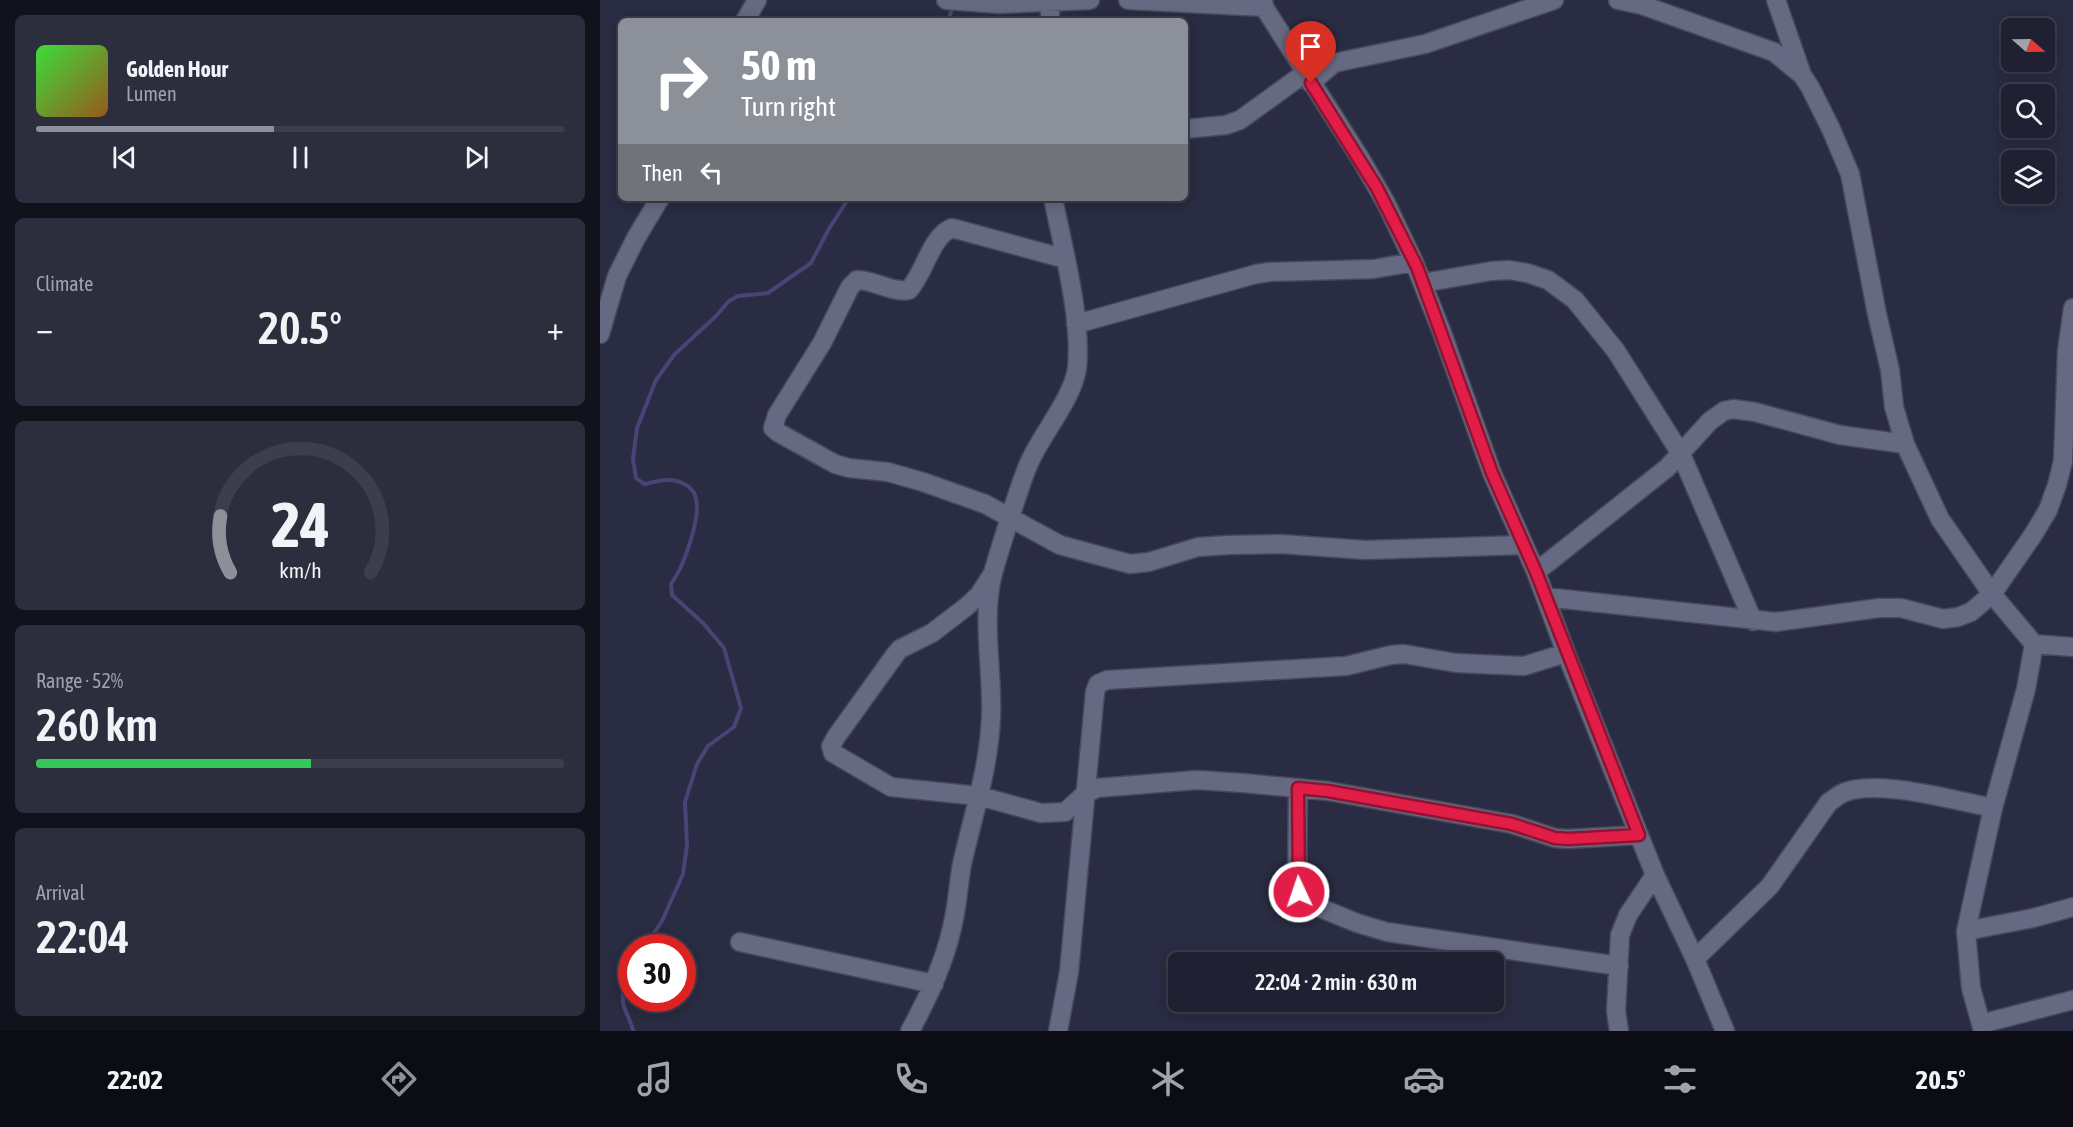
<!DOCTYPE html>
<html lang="en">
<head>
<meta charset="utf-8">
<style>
  body { margin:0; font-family:"Asap Condensed",sans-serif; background:#2c2e3e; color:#f1f3f6; height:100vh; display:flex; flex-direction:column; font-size:22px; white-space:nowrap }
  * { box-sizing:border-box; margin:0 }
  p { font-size:20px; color:#a1a3ac }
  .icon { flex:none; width:33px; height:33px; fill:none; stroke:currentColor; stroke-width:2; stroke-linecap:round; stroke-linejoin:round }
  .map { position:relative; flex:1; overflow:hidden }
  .side { display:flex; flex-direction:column; gap:15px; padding:15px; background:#11121c; width:600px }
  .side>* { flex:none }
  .banner { position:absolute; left:18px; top:18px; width:570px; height:183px; border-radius:9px; box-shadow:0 3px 15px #0003,0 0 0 2px #3c3e4d; background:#8c9099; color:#fff; overflow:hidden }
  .needle { width:39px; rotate:110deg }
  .controls { position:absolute; left:1401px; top:18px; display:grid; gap:12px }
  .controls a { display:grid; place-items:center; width:54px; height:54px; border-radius:9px; background:#1f2132; box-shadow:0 3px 15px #0003,0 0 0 2px #3c3e4d; font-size:30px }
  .speed { position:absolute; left:18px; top:934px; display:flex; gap:12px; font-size:30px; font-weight:700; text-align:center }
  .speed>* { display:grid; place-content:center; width:78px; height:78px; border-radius:50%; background:#1f2132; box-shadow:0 3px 15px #0003,0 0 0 2px #3c3e4d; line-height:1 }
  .speed .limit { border:9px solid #d22; background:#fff; color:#111 }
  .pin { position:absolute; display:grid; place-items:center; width:51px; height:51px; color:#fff; margin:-62px -26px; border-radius:50% 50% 50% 0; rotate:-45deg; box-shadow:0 0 6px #0007 }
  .pin .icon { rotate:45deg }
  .me { position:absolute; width:66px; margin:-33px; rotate:357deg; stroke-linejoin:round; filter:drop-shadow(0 0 4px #0008) }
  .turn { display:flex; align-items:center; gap:21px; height:126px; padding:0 24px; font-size:27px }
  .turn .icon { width:78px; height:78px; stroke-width:2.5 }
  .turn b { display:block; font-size:42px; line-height:51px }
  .then { display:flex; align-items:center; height:57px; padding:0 24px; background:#0003; gap:12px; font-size:22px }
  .big { font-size:45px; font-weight:600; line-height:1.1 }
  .side .card { flex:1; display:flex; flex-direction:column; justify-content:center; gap:9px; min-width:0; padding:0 21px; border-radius:9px; background:#2c2e3e }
  .side .dial { align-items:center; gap:0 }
  .dial svg { height:156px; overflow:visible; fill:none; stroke:#3c3e4d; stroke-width:7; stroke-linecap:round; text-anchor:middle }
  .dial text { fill:#f1f3f6; stroke:none }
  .song { display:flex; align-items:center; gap:18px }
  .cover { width:72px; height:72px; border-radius:9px; background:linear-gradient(135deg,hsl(120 70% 55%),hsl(30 70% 35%)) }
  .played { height:6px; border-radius:3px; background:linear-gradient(90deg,#8c9099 45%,#3c3e4d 45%) }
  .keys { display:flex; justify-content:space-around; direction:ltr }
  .heat { display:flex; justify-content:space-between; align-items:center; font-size:33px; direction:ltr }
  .charge { height:9px; border-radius:4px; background:linear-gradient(90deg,#34c759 52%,#3c3e4d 0) }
  .trip { position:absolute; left:568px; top:952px; width:336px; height:60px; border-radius:9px; background:#1f2132; box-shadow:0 3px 15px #0003,0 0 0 2px #3c3e4d; font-weight:600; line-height:60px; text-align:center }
  .tabs { display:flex; height:96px; justify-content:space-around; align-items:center; background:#0c0d14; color:#a1a3ac }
  .tabs .icon { width:42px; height:42px }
  .tabs .active { color:#8c9099 }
  .tabs b { font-size:27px; color:#f1f3f6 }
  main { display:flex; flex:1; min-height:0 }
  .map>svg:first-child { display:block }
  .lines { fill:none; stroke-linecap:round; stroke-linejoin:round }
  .stream { stroke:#494476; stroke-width:4 }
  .minor-casing { stroke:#47495b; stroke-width:21 }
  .minor { stroke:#656a82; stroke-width:18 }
  .route-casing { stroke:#92132f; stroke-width:15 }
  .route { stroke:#e11d48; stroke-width:10 }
</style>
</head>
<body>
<main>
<section class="side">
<div class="card">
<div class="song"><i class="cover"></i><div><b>Golden Hour</b><p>Lumen</p></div></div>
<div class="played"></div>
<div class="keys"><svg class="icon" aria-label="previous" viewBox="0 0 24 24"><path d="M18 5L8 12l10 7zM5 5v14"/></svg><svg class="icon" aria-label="pause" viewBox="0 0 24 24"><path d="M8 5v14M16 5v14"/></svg><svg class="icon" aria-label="next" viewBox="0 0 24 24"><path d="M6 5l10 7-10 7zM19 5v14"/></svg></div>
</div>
<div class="card"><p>Climate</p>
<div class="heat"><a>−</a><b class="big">20.5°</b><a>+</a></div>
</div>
<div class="card dial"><svg viewBox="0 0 100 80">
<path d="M14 69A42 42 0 1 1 86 69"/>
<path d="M14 69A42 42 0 0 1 9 40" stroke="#8c9099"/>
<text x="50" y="56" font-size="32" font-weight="700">24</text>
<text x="50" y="72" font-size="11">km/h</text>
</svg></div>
<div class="card"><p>Range · 52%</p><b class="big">260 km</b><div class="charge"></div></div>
<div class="card"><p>Arrival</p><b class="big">22:04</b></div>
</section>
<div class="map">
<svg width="1473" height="1031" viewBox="0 0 1473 1031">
  <rect width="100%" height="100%" fill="#292c42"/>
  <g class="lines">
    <path class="stream" d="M348,21L353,6
      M44,948L62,921L83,874L87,845L85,802L97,764L108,746L134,727L141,708L124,648L103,623L72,595L71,584C83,568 103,515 95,495C92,488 84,483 77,481C66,478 55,482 44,484L36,478L33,459L37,428L56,380L74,355L116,316L129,301L138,296L168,293L211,263L230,227L249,198
      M32,968C28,977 21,991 23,1002C24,1011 31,1020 33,1031"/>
    <g class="minor-casing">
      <path id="minor" d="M346,0L399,4L490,0
        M528,0L664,7
        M663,0L664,7L760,158L786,203L814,262L841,330L892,473L936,572L966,653L1055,875L1095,959L1125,1031
        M1018,0L1042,5L1174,52L1202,75L1210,87L1231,129L1250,174L1277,314L1290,370L1294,407L1305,444L1340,519L1392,594L1434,644L1426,689L1393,808L1366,931L1371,988L1383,1031
        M1176,0L1201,72
        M145,21L157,0
        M450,21V2
        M711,83L734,63L825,44L954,0
        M585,129L626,125L640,120L705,73
        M466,259L352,228C331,236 325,272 309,290C291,293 275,280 257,280L250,287L222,343L177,415L173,428L179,433L235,464L249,468L288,472L323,482L385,504L460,545L530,564L549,562L598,547L629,545L681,544L765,550L924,545
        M823,283L891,271L909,270L927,273L948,280L975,300L1016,351L1081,454L1153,621
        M476,324L656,274L669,272L774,269L814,262
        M0,334L17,276L36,238L60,198
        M936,572L1067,468L1110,421L1124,411L1133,409L1155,412L1240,435L1305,444
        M392,575L379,595L366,607L332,633L300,649L295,655L236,737L231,746L233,753L291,787L379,796L441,813L465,812L485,794L497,788L597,780L643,783L728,791L912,824L955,838L968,839L1039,835
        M945,597L1176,622L1279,608H1301L1343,619L1358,617L1371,612L1392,594L1433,535L1448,510L1457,485L1463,461L1467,351L1473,308
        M1434,644L1473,647
        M698,788L697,886L702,898L708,903L757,923L787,932L1019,966
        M1366,931L1433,918L1473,907
        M140,942L334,984
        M1095,959L1170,886L1229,802C1233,800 1237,796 1241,794C1273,777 1357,801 1393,808
        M1381,1024L1473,1000
        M310,1031C330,994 348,955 355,913C358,897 359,880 362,864C373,815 389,768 391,717C393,670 381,620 393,573C400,548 408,524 416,499C421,485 425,470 432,457C444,432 474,395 477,368C482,318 463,248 453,198
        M458,1031L469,972L495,692L498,684L507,680L746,666L791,655L804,654L856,663L924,666L966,653
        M1019,1031L1016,1011L1020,935L1028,915L1055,875"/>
    </g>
    <use href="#minor" class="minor"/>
  </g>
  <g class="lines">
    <g class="route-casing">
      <path id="route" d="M699,892L698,788L728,791L912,824L955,838L968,839L1039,835L936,572L892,473L817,267L777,188L711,83"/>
    </g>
    <use href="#route" class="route"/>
  </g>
</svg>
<div class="controls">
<a><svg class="needle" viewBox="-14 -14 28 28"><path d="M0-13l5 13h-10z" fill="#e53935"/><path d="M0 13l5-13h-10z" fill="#a1a3ac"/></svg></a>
<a><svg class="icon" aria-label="search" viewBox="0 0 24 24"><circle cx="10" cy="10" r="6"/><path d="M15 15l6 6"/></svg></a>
<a><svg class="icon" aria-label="layers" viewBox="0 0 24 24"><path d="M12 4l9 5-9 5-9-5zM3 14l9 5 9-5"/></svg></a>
</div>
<div class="speed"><div class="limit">30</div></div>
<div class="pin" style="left:711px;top:83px;background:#d93025"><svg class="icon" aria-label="arrive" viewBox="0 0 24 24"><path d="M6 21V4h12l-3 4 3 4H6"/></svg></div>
<svg class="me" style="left:699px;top:892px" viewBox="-20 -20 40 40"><circle r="17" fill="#e11d48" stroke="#fff" stroke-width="3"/><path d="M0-11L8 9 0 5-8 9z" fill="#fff"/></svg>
<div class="trip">22:04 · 2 min · 630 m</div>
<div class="banner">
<div class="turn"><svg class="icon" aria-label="right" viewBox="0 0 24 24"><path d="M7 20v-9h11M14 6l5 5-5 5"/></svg><div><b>50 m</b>Turn right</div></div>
<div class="then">Then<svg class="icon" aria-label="left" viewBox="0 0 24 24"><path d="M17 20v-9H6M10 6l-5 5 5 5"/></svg></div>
</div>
</div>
</main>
<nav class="tabs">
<b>22:02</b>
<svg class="icon active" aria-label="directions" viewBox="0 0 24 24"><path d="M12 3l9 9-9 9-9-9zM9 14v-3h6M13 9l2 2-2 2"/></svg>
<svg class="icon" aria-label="music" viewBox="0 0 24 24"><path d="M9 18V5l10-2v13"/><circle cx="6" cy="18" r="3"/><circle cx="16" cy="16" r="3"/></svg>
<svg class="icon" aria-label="phone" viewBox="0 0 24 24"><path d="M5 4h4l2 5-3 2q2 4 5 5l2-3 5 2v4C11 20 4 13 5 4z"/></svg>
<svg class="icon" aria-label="climate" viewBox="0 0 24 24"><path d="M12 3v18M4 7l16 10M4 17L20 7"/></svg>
<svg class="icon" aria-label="car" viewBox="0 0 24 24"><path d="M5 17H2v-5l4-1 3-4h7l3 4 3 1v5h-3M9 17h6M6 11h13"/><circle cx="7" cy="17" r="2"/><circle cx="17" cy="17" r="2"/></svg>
<svg class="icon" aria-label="filters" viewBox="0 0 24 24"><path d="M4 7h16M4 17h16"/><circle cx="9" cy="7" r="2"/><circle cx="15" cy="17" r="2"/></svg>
<b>20.5°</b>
</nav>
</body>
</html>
